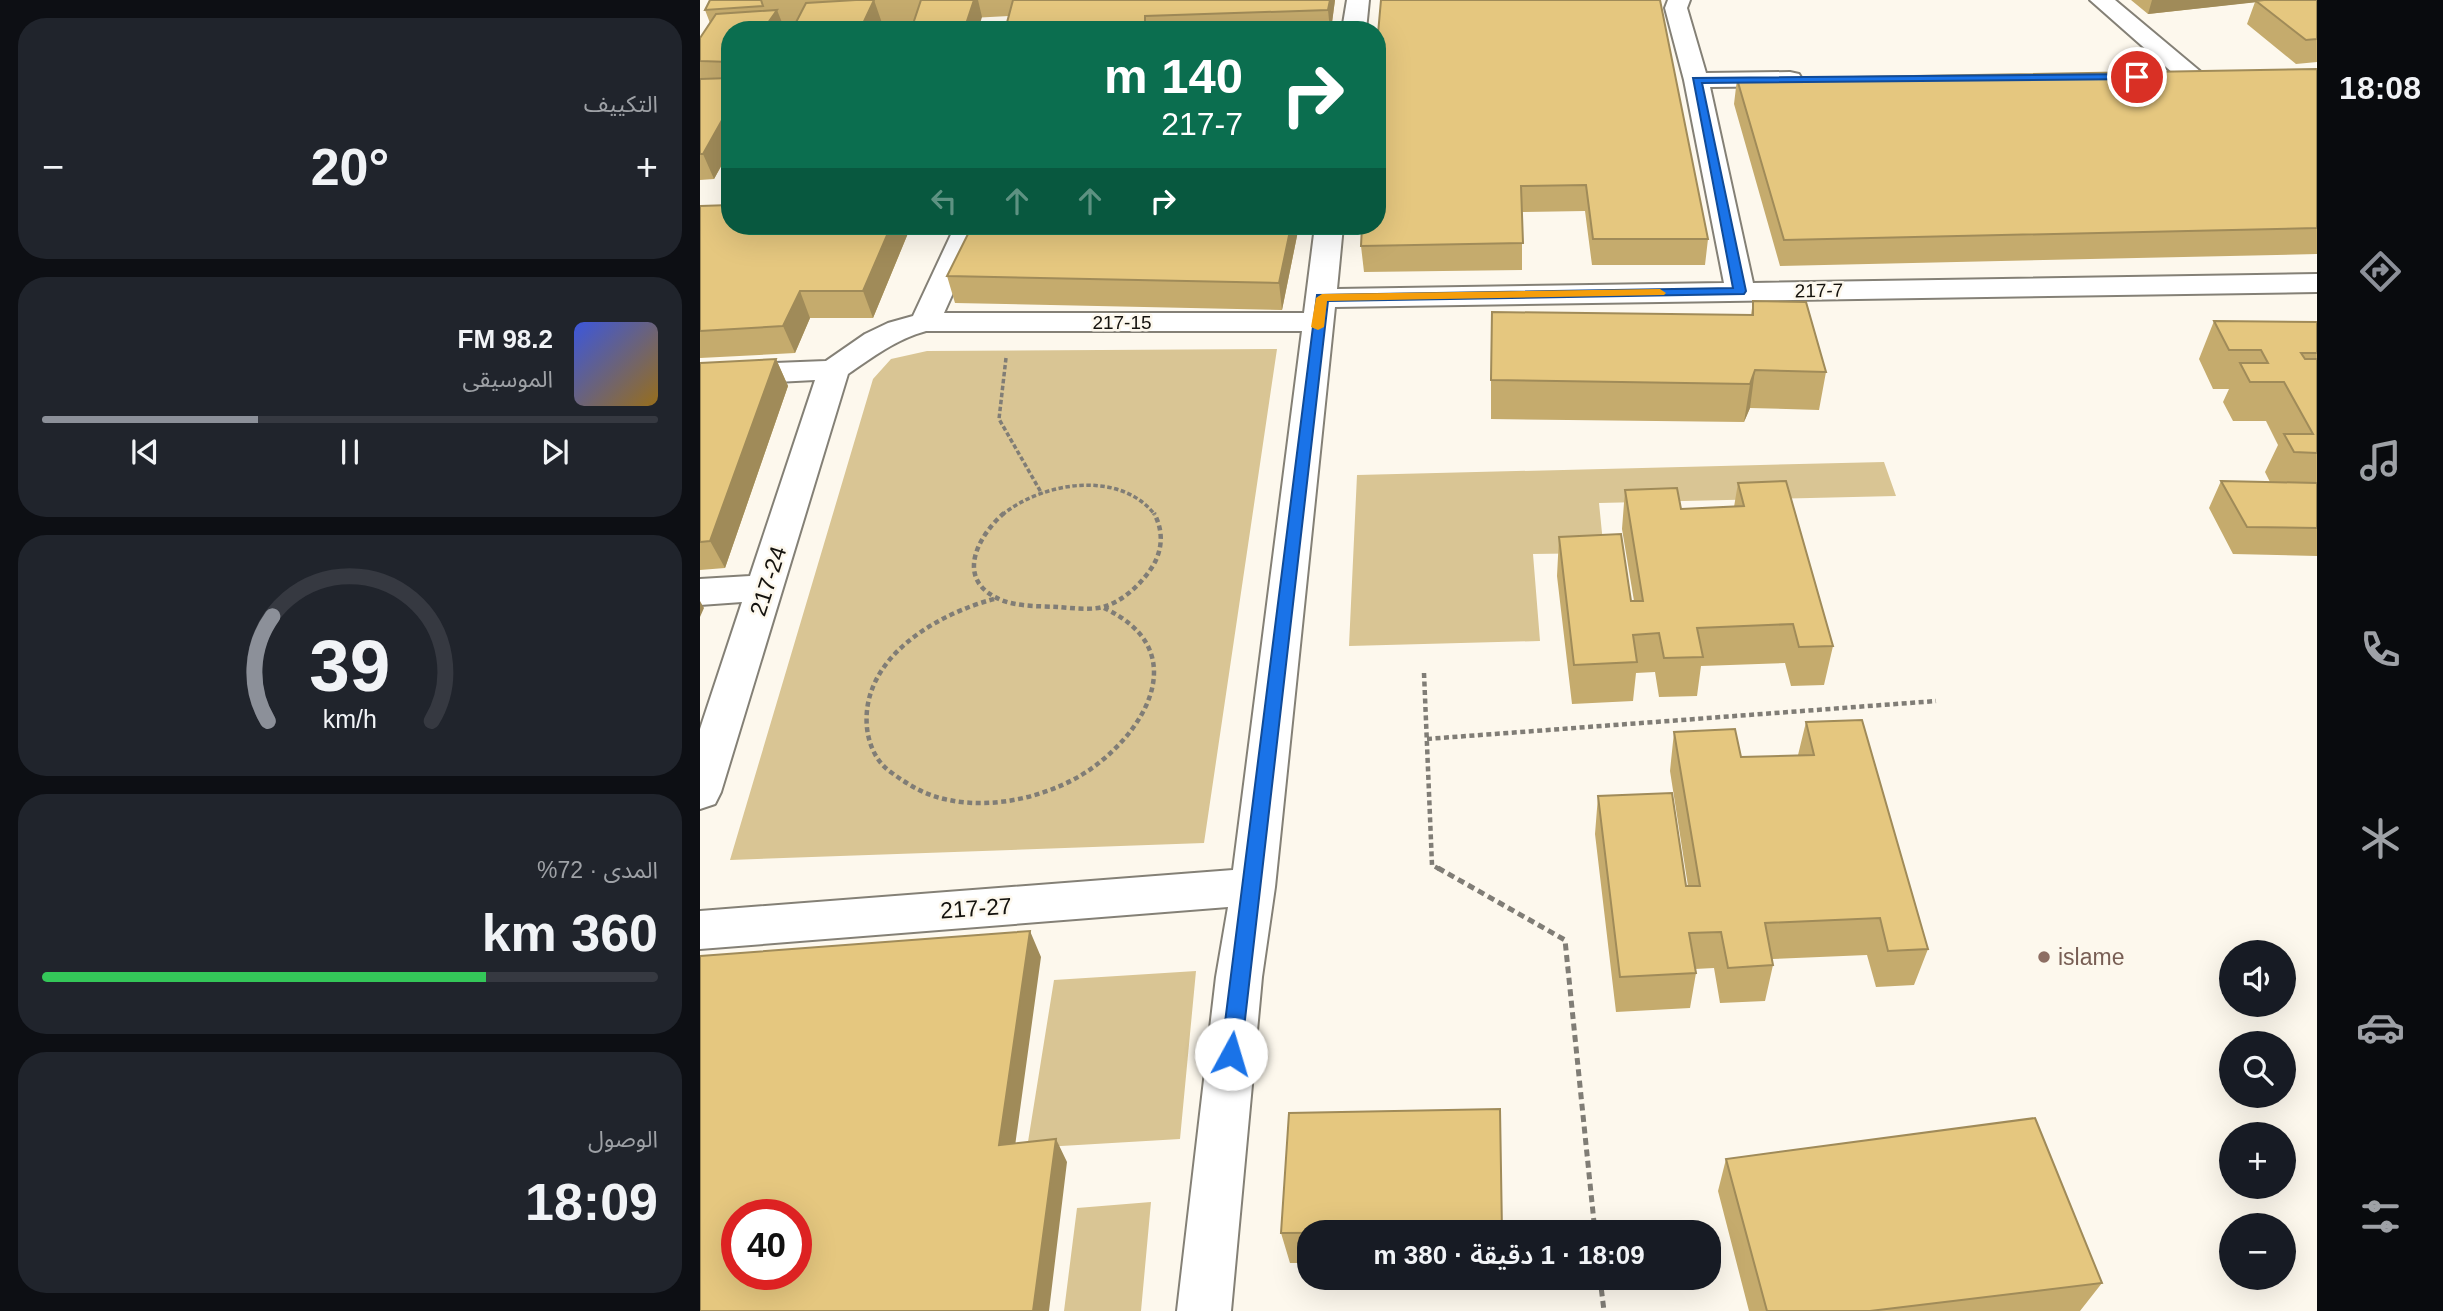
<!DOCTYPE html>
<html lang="ar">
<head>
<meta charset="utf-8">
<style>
  body { margin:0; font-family:Arial,"Noto Sans Arabic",sans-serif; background:#20242c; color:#f1f3f6; direction:rtl; height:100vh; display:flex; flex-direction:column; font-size:26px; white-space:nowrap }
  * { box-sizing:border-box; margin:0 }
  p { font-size:23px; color:#9ea1a6 }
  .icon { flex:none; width:38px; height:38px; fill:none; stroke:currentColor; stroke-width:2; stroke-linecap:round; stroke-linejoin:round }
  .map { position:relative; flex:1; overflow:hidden; direction:ltr }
  .details { display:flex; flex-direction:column; gap:18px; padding:18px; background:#0d0f14; width:700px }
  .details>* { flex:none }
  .banner { position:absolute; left:21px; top:21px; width:665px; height:214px; border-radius:28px; box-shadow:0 7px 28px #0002; direction:rtl; background:#0b6e4f; color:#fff; overflow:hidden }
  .controls { position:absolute; left:1519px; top:940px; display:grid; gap:14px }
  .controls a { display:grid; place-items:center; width:77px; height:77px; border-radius:50%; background:#171b24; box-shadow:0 7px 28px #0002; font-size:35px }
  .speed { position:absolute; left:21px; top:1199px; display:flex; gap:14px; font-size:35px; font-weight:700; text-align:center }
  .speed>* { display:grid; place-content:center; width:91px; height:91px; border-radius:50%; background:#171b24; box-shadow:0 7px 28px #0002; line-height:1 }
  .speed .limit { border:10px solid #d22; background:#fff; color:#111 }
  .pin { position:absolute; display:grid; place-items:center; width:60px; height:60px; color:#fff; margin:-30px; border:4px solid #fff; border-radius:50%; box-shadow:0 2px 7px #0007 }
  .me { position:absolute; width:77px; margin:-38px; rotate:6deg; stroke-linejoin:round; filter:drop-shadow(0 0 5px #0008) }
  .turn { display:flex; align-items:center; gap:24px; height:147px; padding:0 28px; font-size:32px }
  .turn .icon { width:91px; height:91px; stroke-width:2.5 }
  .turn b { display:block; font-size:49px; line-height:60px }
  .lanes { display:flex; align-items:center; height:66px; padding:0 28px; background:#0003; justify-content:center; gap:35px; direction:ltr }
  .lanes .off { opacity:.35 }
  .big { font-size:52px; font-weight:600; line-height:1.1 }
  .details .tile { flex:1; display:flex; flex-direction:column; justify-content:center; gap:10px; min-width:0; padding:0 24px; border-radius:28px; background:#20242c }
  .details .dial { align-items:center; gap:0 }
  .dial svg { height:182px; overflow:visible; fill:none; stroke:#363941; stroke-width:7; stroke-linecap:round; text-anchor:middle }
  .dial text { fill:#f1f3f6; stroke:none }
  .song { display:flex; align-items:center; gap:21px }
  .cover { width:84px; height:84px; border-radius:10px; background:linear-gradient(135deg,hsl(230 70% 55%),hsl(40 70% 35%)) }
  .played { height:7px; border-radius:4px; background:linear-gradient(90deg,#8c9099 35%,#363941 35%) }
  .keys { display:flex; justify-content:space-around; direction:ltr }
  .heat { display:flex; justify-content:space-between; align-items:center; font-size:38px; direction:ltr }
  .charge { height:10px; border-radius:5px; background:linear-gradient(90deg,#34c759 72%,#363941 0) }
  .trip { position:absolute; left:597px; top:1220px; width:424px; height:70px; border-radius:28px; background:#171b24; box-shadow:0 7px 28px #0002; font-weight:600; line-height:70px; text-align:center; direction:rtl }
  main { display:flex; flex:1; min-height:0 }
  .tab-bar { display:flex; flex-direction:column; width:126px; justify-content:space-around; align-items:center; background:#090b0e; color:#9ea1a6 }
  .tab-bar .icon { width:49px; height:49px }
  .tab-bar .active { color:#8c9099 }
  .tab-bar b { font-size:32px; color:#f1f3f6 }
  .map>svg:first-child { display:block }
  .green { fill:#d9c594 }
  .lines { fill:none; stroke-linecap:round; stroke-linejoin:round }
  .minor-casing { stroke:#848076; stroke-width:4 }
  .path-far2 { stroke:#807d76; stroke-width:3.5; stroke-dasharray:4.5 2.5; stroke-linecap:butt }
  .path-far1 { stroke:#807d76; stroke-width:4.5; stroke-dasharray:5 3.5; stroke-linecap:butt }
  .path { stroke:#807d76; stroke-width:5; stroke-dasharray:7 4.5; stroke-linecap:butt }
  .minor { fill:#fff; fill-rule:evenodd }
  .wall { fill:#c5ab6d }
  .shaded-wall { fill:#a08b59 }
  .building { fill:#e5c77f; stroke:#a08b59; stroke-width:2; fill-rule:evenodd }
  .route { fill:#1a73e8; stroke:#114b97; stroke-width:2 }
  .slow { fill:#f59e0b }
  .education-dot { fill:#8d6e63; stroke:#fdf8ed; stroke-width:2.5 }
  .labels { text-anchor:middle; stroke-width:5; stroke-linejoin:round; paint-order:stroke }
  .far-street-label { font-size:19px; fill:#14120e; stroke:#fdf8ed }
  .street-label { font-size:23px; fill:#14120e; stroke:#fdf8ed }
  .education-label { font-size:23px; fill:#785e54; stroke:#fdf8ed; text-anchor:start }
</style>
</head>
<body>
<main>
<nav class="tab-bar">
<b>18:08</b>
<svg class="icon active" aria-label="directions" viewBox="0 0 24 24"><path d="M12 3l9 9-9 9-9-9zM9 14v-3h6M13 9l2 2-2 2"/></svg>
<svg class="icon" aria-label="music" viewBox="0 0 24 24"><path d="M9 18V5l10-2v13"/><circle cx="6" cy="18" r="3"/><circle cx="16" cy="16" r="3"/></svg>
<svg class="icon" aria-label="phone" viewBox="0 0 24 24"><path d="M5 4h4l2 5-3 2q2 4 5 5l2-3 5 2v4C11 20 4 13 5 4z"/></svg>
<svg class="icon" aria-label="climate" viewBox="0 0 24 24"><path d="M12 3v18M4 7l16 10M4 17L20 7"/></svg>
<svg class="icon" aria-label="car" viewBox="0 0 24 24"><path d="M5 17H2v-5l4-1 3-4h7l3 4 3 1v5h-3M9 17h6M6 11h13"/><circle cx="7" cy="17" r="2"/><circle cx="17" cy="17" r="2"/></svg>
<svg class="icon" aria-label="filters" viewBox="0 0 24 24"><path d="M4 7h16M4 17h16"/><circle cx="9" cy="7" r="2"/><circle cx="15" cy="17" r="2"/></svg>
</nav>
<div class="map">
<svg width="1617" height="1311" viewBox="0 0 1617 1311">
  <rect width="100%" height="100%" fill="#fdf8ed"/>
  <path class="green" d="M577,349L504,843L30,860L173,379L191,359L227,351Z
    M1184,462L1196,496L899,503L904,553L833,554L840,641L649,646L657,475Z
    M496,971L480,1139L327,1148L354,980Z
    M451,1202L441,1311H364L377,1208Z"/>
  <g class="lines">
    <g class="minor-casing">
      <path id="minor" d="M647,0H669L666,30H642Z
        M968,0H990L987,8L1006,73L1090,72L1099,74L1102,79L1099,84L1090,86L1010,87L1053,283L1617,274V292L635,307L575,887L562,977L531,1311H477L516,977L528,907L0,949V911L533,870L602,331H226C196,339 173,357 148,374L21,792L15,804L0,809V729L42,602L0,605V579L50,576L115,380L0,386V366L126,361L165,334L188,323L213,316L255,226H283L244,313H604L615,226H643L637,289L1024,283L984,80L965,8Z
        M1390,0H1415L1501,72L1504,77L1501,82L1492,84L1483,82Z"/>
    </g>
    <path class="path-far2" d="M306,358L299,419L342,494
      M302,515C342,482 420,469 455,515"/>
    <path class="path-far1" d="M304,513C280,534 255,576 295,597C312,607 339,606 358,607C373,608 392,611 406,606C425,600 444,581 454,564C463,547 463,530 454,513
      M294,599C237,614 160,658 167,728C169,746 177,763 192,773C210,786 227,796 249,800C296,810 356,795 395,766C453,722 488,647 404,608
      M724,673L732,865L741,870
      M727,739L1236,701"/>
    <path class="path" d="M738,868L865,940L895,1232
      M900,1278L904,1311"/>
    <use href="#minor" class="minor"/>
  </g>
  <path class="wall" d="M10,0H635L631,30H305L309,16L214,21L84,29L85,30H30V150L14,179L0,180V38L10,23L5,10Z
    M681,0L1008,239L1005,265H892L885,211L822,212V270L664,272L661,246Z
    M1431,0H1617V62L1596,64L1547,24L1555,2L1448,14Z
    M1617,69V254L1080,266L1034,104L1037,79Z
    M0,206L211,226L173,318H110L95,353L0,358Z
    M272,226H599L582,310L255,303L247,276Z
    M1053,301L1126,372L1119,410L1050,408L1044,422L791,419V380L1051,315Z
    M1514,321L1617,322V556L1533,554L1509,508L1521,481L1570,482L1565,472L1578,445L1566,421H1533L1523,402L1529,389H1513L1499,359Z
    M76,359L88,386L25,568L0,570V363Z
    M1038,483L1133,646L1124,685L1091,686L1085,663L1001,666L997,696L959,697L955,672L936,673L933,701L872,704L857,576L859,537L931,601H934L922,529L925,490L981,509L1034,507Z
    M1106,722L1228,949L1214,985L1176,987L1167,955L1072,959L1073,965L1065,1001L1020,1003L1014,968L995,969L996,973L990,1008L916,1012L895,834L898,796L986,886H988L970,771L974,732L1041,757L1098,755Z
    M1026,1159L1402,1283L1380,1311H1049L1018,1191Z
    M609,1232V1263H590L581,1233Z"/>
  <path class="shaded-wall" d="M174,0L182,23L179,30H160Z
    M274,0H278L282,17L278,30H264Z
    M630,0H635L631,30H630L628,10Z
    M1452,0H1559L1558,2L1448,14Z
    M63,6L69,21L77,10L85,30H63L69,21Z
    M30,106V150L14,179L3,154Z
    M191,226H211L173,318L163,291Z
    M591,226H599L582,310L579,283Z
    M100,291L110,318L95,353L83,326Z
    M76,359L88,386L25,568L10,541Z
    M1055,370L1050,408L1044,422L1050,384Z
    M0,601L4,608L0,617Z
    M330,931L341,957L312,1168L299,1145Z
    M356,1139L367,1162L349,1311H333Z"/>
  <path class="building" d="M10,0H61L63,6L5,10Z
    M156,0H174L160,30H92L106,3Z
    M221,0H274L264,30H211Z
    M313,0H630L628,10L445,16V22L361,27V30H305Z
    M681,0H960L1008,239H893L886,185L821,186L823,243L661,246L662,226H677V45Z
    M1564,0H1617V39L1606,40L1556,1Z
    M77,10L63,30H30V62L0,61V38L16,14Z
    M1617,69V228L1084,240L1037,79Z
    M30,78V106L3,154H0V79Z
    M30,205V226H191L163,291H100L83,326L0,331V206Z
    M272,226H591L579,283L247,276Z
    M1053,301L1106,302L1126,372L1055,370L1050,384L791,380L792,312L1053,315Z
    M1514,321L1617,322V353H1601L1605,359H1617V453L1594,452L1584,434H1613L1584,382H1550L1540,363H1568L1561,350H1529Z
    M76,359L10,541L0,542V363Z
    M1086,481L1133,646L1099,647L1093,624L997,628L1003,657L964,658L959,633L933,635L937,662L874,665L859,537L921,534L931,601H943L925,490L977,488L981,509L1044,506L1038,483Z
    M1521,481L1617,483V528L1547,527Z
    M1162,720L1228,949L1188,951L1180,918L1065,923L1073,965L1028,968L1021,932L989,933L996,973L920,977L898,796L972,793L986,886H1000L974,732L1035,729L1041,757L1114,755L1106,722Z
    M330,931L299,1145L356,1139L333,1311H0V956ZM37,1214H96V1274H37Z
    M800,1109L802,1232L581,1233L589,1113Z
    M1335,1118L1402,1283L1170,1311H1067L1026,1159Z"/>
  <path class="route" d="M1437,74L1440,75V79L1002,83L1046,291L1044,294L628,301L541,1054L538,1060L531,1063L524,1060L521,1054L617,295L1033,288L993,78Z"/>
  <path class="slow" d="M960,289L966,293L964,295L627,301L624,327L618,330L611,327L616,298L622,294Z"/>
  <circle class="education-dot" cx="1344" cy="957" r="7"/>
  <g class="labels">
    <g class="far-street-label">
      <text transform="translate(1119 290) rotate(-1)" y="7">217-7</text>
      <text x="422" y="329">217-15</text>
    </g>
    <g class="street-label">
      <text transform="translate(68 581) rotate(-72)" y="8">217-24</text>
      <text transform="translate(276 908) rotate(-4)" y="8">217-27</text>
    </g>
    <g class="education-label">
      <text x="1358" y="965">islame</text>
    </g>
  </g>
</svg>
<div class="controls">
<a><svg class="icon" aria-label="sound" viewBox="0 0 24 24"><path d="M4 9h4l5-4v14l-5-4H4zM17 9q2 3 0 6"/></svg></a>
<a><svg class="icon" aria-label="search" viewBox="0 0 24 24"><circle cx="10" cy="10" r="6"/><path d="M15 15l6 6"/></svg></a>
<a>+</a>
<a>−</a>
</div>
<div class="speed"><div class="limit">40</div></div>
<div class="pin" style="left:1437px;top:77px;background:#d93025"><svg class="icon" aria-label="arrive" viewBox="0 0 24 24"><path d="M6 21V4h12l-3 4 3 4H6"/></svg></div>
<svg class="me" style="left:531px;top:1054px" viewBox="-20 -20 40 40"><circle r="19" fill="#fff"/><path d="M0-13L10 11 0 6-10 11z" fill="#1a73e8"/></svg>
<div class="trip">18:09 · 1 دقيقة · 380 m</div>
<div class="banner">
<div class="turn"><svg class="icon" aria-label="right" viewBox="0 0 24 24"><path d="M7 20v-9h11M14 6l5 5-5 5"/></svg><div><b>140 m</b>217-7</div></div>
<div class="lanes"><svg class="icon off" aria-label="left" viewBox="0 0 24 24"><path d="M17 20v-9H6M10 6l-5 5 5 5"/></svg><svg class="icon off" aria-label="ahead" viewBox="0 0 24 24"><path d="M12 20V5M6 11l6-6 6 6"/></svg><svg class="icon off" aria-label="ahead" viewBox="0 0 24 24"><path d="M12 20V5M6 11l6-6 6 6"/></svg><svg class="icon" aria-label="right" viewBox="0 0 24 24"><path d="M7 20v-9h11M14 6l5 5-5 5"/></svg></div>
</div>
</div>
<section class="details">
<div class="tile"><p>التكييف</p>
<div class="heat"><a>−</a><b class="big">20°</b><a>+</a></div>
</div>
<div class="tile">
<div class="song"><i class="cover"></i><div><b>98.2 FM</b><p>الموسيقى</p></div></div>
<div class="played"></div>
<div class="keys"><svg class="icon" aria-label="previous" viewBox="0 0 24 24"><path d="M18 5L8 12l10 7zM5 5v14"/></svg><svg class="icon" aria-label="pause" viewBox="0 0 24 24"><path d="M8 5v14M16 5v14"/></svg><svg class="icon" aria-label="next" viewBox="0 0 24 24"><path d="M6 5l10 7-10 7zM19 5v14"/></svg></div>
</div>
<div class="tile dial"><svg viewBox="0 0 100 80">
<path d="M14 69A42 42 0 1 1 86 69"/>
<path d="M14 69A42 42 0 0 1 16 23" stroke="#8c9099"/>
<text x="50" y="56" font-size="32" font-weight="700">39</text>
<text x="50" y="72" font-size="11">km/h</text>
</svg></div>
<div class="tile"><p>المدى · 72%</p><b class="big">360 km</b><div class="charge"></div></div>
<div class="tile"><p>الوصول</p><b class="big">18:09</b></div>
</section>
</main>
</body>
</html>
